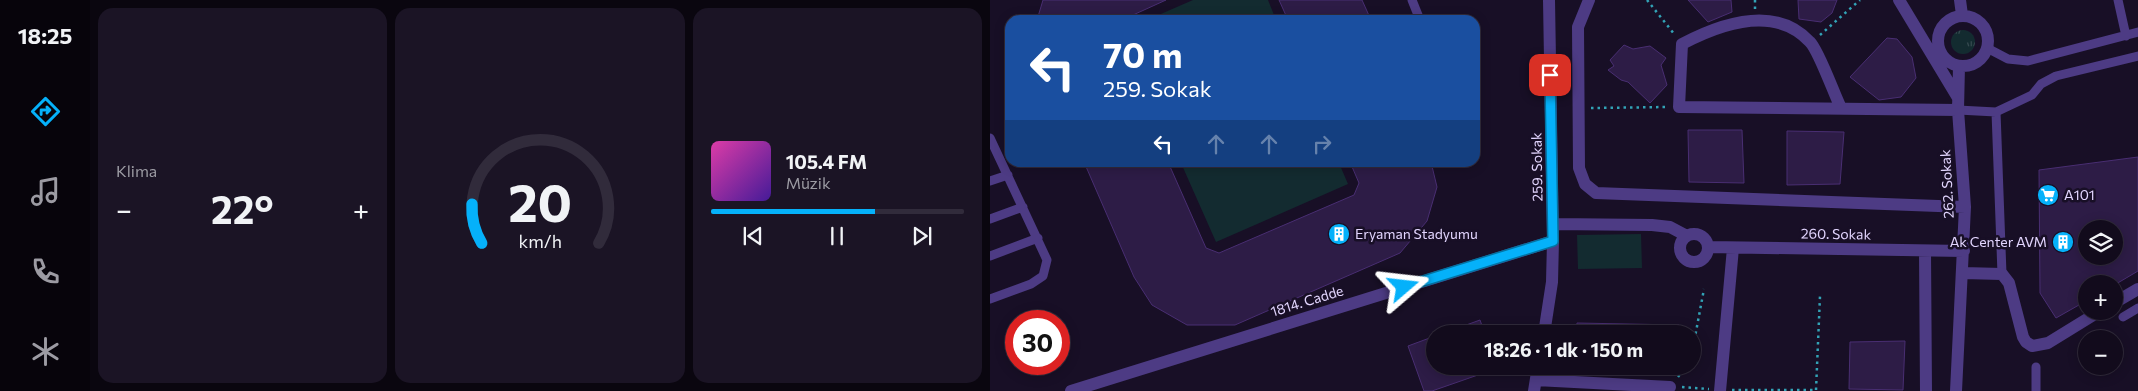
<!DOCTYPE html>
<html lang="tr">
<head>
<meta charset="utf-8">
<style>
  body { margin:0; font-family:Commissioner,sans-serif; background:#1b1425; color:#f1f3f6; height:100vh; display:flex; flex-direction:column; font-size:19px; white-space:nowrap }
  * { box-sizing:border-box; margin:0 }
  p { font-size:16px; color:#9c9ba3 }
  .icon { flex:none; width:28px; height:28px; fill:none; stroke:currentColor; stroke-width:2; stroke-linecap:round; stroke-linejoin:round }
  .map { position:relative; flex:1; overflow:hidden }
  .panel { display:flex; flex-direction:column; gap:8px; padding:8px; background:#0a060f; width:900px }
  .panel>* { flex:none }
  .top-card { position:absolute; left:15px; top:15px; width:475px; height:152px; border-radius:15px; box-shadow:0 2px 12px #0003,0 0 0 1px #312b3b; background:#1a4fa0; color:#fff; overflow:hidden }
  .buttons { position:absolute; left:1088px; top:220px; display:grid; gap:10px }
  .buttons a { display:grid; place-items:center; width:45px; height:45px; border-radius:50%; background:#120b1c; box-shadow:0 2px 12px #0003,0 0 0 1px #312b3b; font-size:25px }
  .speed { position:absolute; left:15px; top:310px; display:flex; gap:10px; font-size:25px; font-weight:700; text-align:center }
  .speed>* { display:grid; place-content:center; width:65px; height:65px; border-radius:50%; background:#120b1c; box-shadow:0 2px 12px #0003,0 0 0 1px #312b3b; line-height:1 }
  .speed .limit { border:8px solid #d22; background:#fff; color:#111 }
  .pin { position:absolute; display:grid; place-items:center; width:42px; height:42px; color:#fff; margin:-21px; border-radius:10px; box-shadow:0 2px 8px #0006 }
  .me { position:absolute; width:55px; margin:-28px; rotate:73deg; stroke-linejoin:round; filter:drop-shadow(0 0 4px #0008) }
  .turn { display:flex; align-items:center; gap:18px; height:105px; padding:0 15px; font-size:22px }
  .turn .icon { width:65px; height:65px; stroke-width:2.5 }
  .turn b { display:block; font-size:35px; line-height:42px }
  .lanes { display:flex; align-items:center; height:48px; padding:0 15px; background:#0003; justify-content:center; gap:25px; direction:ltr }
  .lanes .off { opacity:.35 }
  .big { font-size:38px; font-weight:700; line-height:1.1 }
  .panel .tile { flex:1; display:flex; flex-direction:column; justify-content:center; gap:8px; min-width:0; padding:0 18px; border-radius:15px; background:#1b1425 }
  .panel .dial { align-items:center; gap:0 }
  .dial svg { height:130px; overflow:visible; fill:none; stroke:#312b3b; stroke-width:7; stroke-linecap:round; text-anchor:middle }
  .dial text { fill:#f1f3f6; stroke:none }
  .song { display:flex; align-items:center; gap:15px }
  .cover { width:60px; height:60px; border-radius:8px; background:linear-gradient(135deg,hsl(320 70% 55%),hsl(260 70% 35%)) }
  .played { height:5px; border-radius:2px; background:linear-gradient(90deg,#05b1fa 65%,#312b3b 65%) }
  .keys { display:flex; justify-content:space-around; direction:ltr }
  .heat { display:flex; justify-content:space-between; align-items:center; font-size:28px; direction:ltr }
  .panel .tiles { flex:1; display:grid; gap:8px; grid-template-columns:repeat(3,1fr) }
  .trip { position:absolute; left:436px; top:325px; width:275px; height:50px; border-radius:25px; background:#120b1c; box-shadow:0 2px 12px #0003,0 0 0 1px #312b3b; font-weight:700; line-height:50px; text-align:center }
  main { display:flex; flex:1; min-height:0 }
  .menu { display:flex; flex-direction:column; width:90px; justify-content:space-around; align-items:center; background:#07040b; color:#9c9ba3 }
  .menu .icon { width:35px; height:35px }
  .menu .on { color:#05b1fa }
  .menu b { font-size:22px; color:#f1f3f6 }
  .map>svg:first-child { display:block }
  .grass { fill:url(#grass-tufts) }
  .garden { fill:#132b30 }
  .building { fill:#2d1c46; stroke:#492e72; fill-rule:evenodd }
  .lines { fill:none; stroke-linecap:round; stroke-linejoin:round }
  .path { stroke:#32a3b6; stroke-width:2.5; stroke-dasharray:2.5 4; stroke-linecap:butt }
  .lane { stroke:#4d3b84; stroke-width:9 }
  .street { stroke:#4d3b84; stroke-width:12 }
  .route-casing { stroke:#0373a2; stroke-width:12 }
  .route { stroke:#05b1fa; stroke-width:9 }
  .labels { text-anchor:middle; stroke-width:5; stroke-linejoin:round; paint-order:stroke }
  .street-label { font-size:14px; fill:#e2d5fe; stroke:#180f26 }
  .poi-label { font-size:14px; fill:#e2d5fe; stroke:#180f26; text-anchor:start }
</style>
</head>
<body>
<main>
<nav class="menu">
<b>18:25</b>
<svg class="icon on" aria-label="directions" viewBox="0 0 24 24"><path d="M12 3l9 9-9 9-9-9zM9 14v-3h6M13 9l2 2-2 2"/></svg>
<svg class="icon" aria-label="music" viewBox="0 0 24 24"><path d="M9 18V5l10-2v13"/><circle cx="6" cy="18" r="3"/><circle cx="16" cy="16" r="3"/></svg>
<svg class="icon" aria-label="phone" viewBox="0 0 24 24"><path d="M5 4h4l2 5-3 2q2 4 5 5l2-3 5 2v4C11 20 4 13 5 4z"/></svg>
<svg class="icon" aria-label="climate" viewBox="0 0 24 24"><path d="M12 3v18M4 7l16 10M4 17L20 7"/></svg>
</nav>
<section class="panel">
<div class="tiles">
<div class="tile"><p>Klima</p>
<div class="heat"><a>−</a><b class="big">22°</b><a>+</a></div>
</div>
<div class="tile dial"><svg viewBox="0 0 100 80">
<path d="M14 69A42 42 0 1 1 86 69"/>
<path d="M14 69A42 42 0 0 1 8 45" stroke="#05b1fa"/>
<text x="50" y="56" font-size="32" font-weight="700">20</text>
<text x="50" y="72" font-size="11">km/h</text>
</svg></div>
<div class="tile">
<div class="song"><i class="cover"></i><div><b>105.4 FM</b><p>Müzik</p></div></div>
<div class="played"></div>
<div class="keys"><svg class="icon" aria-label="previous" viewBox="0 0 24 24"><path d="M18 5L8 12l10 7zM5 5v14"/></svg><svg class="icon" aria-label="pause" viewBox="0 0 24 24"><path d="M8 5v14M16 5v14"/></svg><svg class="icon" aria-label="next" viewBox="0 0 24 24"><path d="M6 5l10 7-10 7zM19 5v14"/></svg></div>
</div>
</div>
</section>
<div class="map">
<svg width="1148" height="391" viewBox="0 0 1148 391">
  <defs>
    <pattern id="grass-tufts" width="24" height="20" patternUnits="userSpaceOnUse" patternTransform="scale(1.25)"><rect width="24" height="20" fill="#132b30"/><path d="M3 7l-1-3M5 7V3M7 7l1-3M15 17l-1-3M17 17v-4M19 17l1-3" fill="none" stroke="#35494f"/></pattern>
  </defs>
  <rect width="100%" height="100%" fill="#180f26"/>
  <path class="grass" d="M961 42a12 12 0 1 1 24 0a12 12 0 1 1-24 0Z"/>
  <path class="garden" d="M203,0H278L286,20H157Z
    M191,163H349L358,184L226,242Z
    M651,234L652,268L588,269L587,235Z"/>
  <path class="building" d="M53,0H176L132,20H47Z
    M289,0H372L381,20H298Z
    M698,0H741L742,12L718,22Z
    M808,0H847L842,13L831,22L809,19Z
    M897,38L907,39L922,57L926,78L911,97L889,100L860,77Z
    M634,45L643,49L660,46L676,58L671,65L677,85L660,103L638,82L631,80L618,70L624,66L620,60Z
    M698,130H752L754,183L699,182Z
    M797,131L854,132L850,184L797,185Z
    M1148,157V271L1126,284H1096V301L1066,318L1050,293L1049,170ZM1096,229H1124V256H1096Z
    M94,162H178L216,248L229,253L364,195L369,183L360,162H441L447,187L437,221L410,253L245,325H197L162,305L144,277Z
    M490,320L495,334H457V332Z
    M587,323L689,325V334H586Z
    M445,336V366H508V368L442,391H434L418,346Z
    M915,341L913,390L859,389L860,342Z"/>
  <g class="lines">
    <path class="path" d="M657,0L685,35
      M765,9V0
      M830,35L870,0
      M601,108L678,107
      M702,353L714,289
      M688,377L696,366
      M692,387L719,389
      M742,390H826
      M826,390L830,296"/>
    <path class="lane" d="M422,0L430,20
      M1128,0L1136,36
      M997,48L1018,59L1038,61L1148,32
      M968,110L1006,112L1012,274
      M1006,112L1042,95L1051,84L1066,76L1148,56
      M0,138L57,260L53,276L41,284L0,299
      M0,181L18,175
      M0,219L33,207
      M0,256L48,238
      M1133,317L1148,308
      M1046,391V367"/>
    <path class="street" d="M599,0L588,27L589,168L595,184L606,193L975,207
      M909,0L968,98
      M970,0L972,15
      M948 41a25 25 0 1 1 50 0a25 25 0 1 1-50 0Z
      M851,108C844,94 829,51 820,42C785,4 730,24 692,44L689,107L968,110
      M563,224L662,225L680,227L697,236
      M690 248a14 14 0 1 1 28 0a14 14 0 1 1-28 0Z
      M718,247L974,251
      M935,251L936,391
      M973,273L1012,274L1019,283L1033,337L1036,342L1042,346L1058,343L1110,311
      M1124,303L1148,289
      M554,334L562,282L563,241L559,0
      M546,380L680,387
      M81,391L563,241
      M544,391L548,366
      M730,391L743,248
      M966,391L975,207L968,110L969,66"/>
  </g>
  <g class="lines">
    <g class="route-casing">
      <path id="route" d="M414,287L563,241L560,75"/>
    </g>
    <use href="#route" class="route"/>
  </g>
  <defs>
    <g id="supermarket-disc" transform="scale(1.125)"><circle r="9.5" fill="#05b1fa" stroke="#180f26"/><path d="M-6-5.5h2.5l.6 2H6L4.5 2H-2.5L-4.4-4H-6ZM-1.5 3.2a1.3 1.3 0 1 0 .1 0ZM3 3.2a1.3 1.3 0 1 0 .1 0Z" fill="#fff"/></g>
    <g id="building-disc" transform="scale(1.125)"><circle r="9.5" fill="#05b1fa" stroke="#180f26"/><path d="M-4-6H4V6H1V3H-1V6H-4ZM-2.5-4.3h1.7v1.8h-1.7ZM.8-4.3h1.7v1.8H.8ZM-2.5-1h1.7V.8h-1.7ZM.8-1h1.7V.8H.8Z" fill="#fff"/></g>
  </defs>
  <g fill-rule="evenodd">
    <use href="#supermarket-disc" x="1058" y="195"/>
    <use href="#building-disc" x="349" y="234"/>
    <use href="#building-disc" x="1073" y="242"/>
  </g>
  <g class="labels">
    <g class="street-label">
      <text transform="translate(547 167) rotate(-91)" y="5">259. Sokak</text>
      <text transform="translate(957 184) rotate(-93)" y="5">262. Sokak</text>
      <text transform="translate(846 234) rotate(1)" y="5">260. Sokak</text>
      <text transform="translate(317 301) rotate(-17)" y="5">1814. Cadde</text>
    </g>
    <g class="poi-label">
      <text x="1074" y="200">A101</text>
      <text x="365" y="239">Eryaman Stadyumu</text>
      <text x="1057" y="247" text-anchor="end">Ak Center AVM</text>
    </g>
  </g>
</svg>
<div class="buttons">
<a><svg class="icon" aria-label="layers" viewBox="0 0 24 24"><path d="M12 4l9 5-9 5-9-5zM3 14l9 5 9-5"/></svg></a>
<a>+</a>
<a>−</a>
</div>
<div class="speed"><div class="limit">30</div></div>
<div class="pin" style="left:560px;top:75px;background:#d93025"><svg class="icon" aria-label="arrive" viewBox="0 0 24 24"><path d="M6 21V4h12l-3 4 3 4H6"/></svg></div>
<svg class="me" style="left:414px;top:287px" viewBox="-20 -20 40 40"><path d="M0-17L14 15 0 8-14 15z" fill="#05b1fa" stroke="#fff" stroke-width="4"/></svg>
<div class="trip">18:26 · 1 dk · 150 m</div>
<div class="top-card">
<div class="turn"><svg class="icon" aria-label="left" viewBox="0 0 24 24"><path d="M17 20v-9H6M10 6l-5 5 5 5"/></svg><div><b>70 m</b>259. Sokak</div></div>
<div class="lanes"><svg class="icon" aria-label="left" viewBox="0 0 24 24"><path d="M17 20v-9H6M10 6l-5 5 5 5"/></svg><svg class="icon off" aria-label="ahead" viewBox="0 0 24 24"><path d="M12 20V5M6 11l6-6 6 6"/></svg><svg class="icon off" aria-label="ahead" viewBox="0 0 24 24"><path d="M12 20V5M6 11l6-6 6 6"/></svg><svg class="icon off" aria-label="right" viewBox="0 0 24 24"><path d="M7 20v-9h11M14 6l5 5-5 5"/></svg></div>
</div>
</div>
</main>
</body>
</html>
